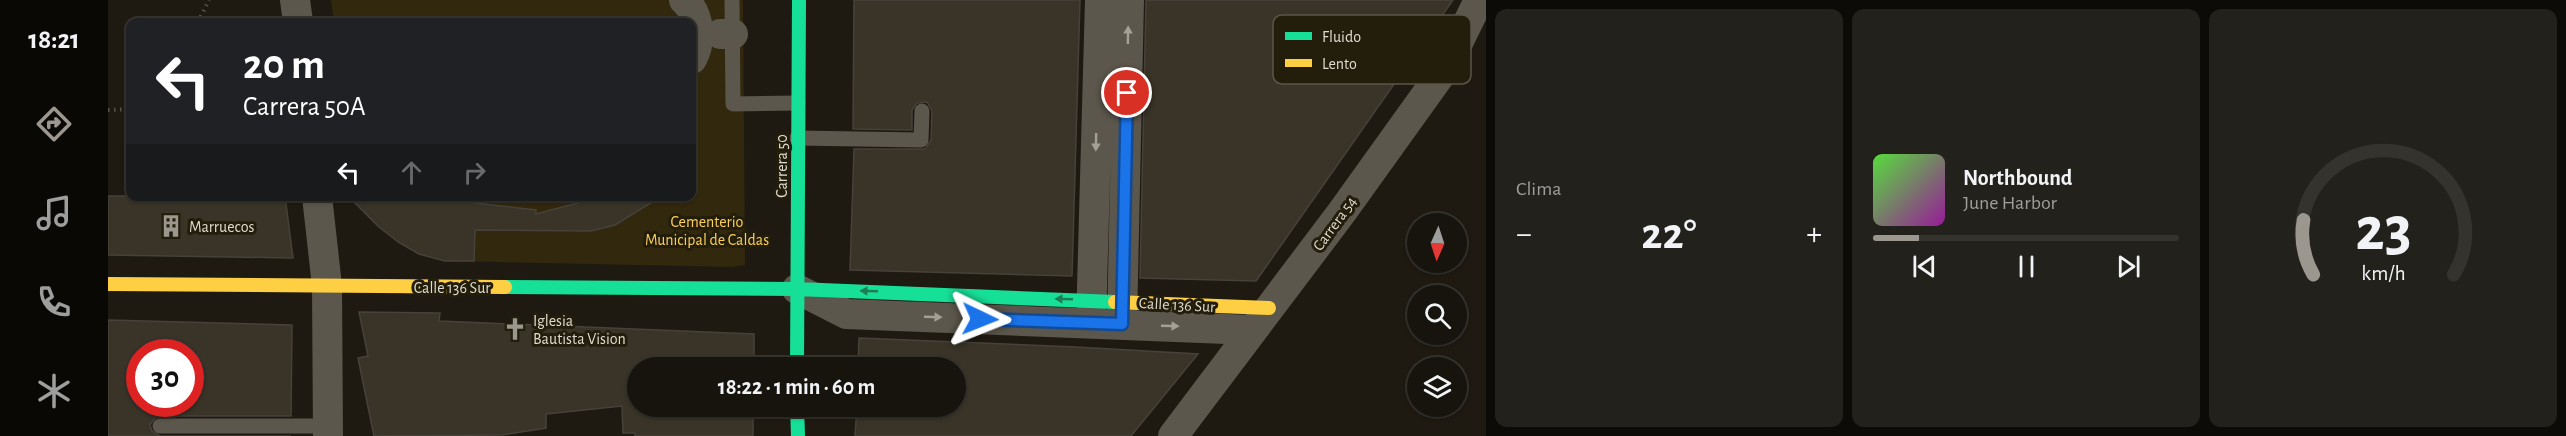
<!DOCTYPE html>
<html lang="es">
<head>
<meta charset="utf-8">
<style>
  body { margin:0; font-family:"Alegreya Sans",sans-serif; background:#23211b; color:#f1f3f6; height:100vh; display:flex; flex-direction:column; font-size:22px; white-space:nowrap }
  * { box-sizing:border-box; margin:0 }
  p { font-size:20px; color:#9e9e9d }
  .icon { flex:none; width:33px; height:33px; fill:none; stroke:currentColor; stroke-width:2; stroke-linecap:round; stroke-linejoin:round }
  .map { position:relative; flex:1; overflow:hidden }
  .side { display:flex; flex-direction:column; gap:9px; padding:9px; background:#0c0b07; width:1080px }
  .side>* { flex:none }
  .banner { position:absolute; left:18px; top:18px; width:570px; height:183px; border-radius:12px; box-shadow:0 2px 4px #0004,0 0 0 2px #35332e; background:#202124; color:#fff; overflow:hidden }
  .needle { width:39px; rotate:183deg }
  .buttons { position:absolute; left:1299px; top:213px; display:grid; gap:12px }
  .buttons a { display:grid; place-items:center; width:60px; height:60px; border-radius:50%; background:#16140d; box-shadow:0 2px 4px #0004,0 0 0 2px #35332e; font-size:30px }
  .speed { position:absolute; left:18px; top:339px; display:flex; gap:12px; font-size:30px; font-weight:700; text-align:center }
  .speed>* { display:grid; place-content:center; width:78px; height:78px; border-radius:50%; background:#16140d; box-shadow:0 2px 4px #0004,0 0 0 2px #35332e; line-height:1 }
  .speed .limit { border:9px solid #d22; background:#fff; color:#111 }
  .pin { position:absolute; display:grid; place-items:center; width:51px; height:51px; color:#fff; margin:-26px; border:3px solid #fff; border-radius:50%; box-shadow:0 2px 6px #0007 }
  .me { position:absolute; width:66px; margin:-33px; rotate:92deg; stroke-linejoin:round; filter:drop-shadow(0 0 4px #0008) }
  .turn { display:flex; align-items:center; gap:21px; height:126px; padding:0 18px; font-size:27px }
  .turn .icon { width:78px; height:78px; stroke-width:2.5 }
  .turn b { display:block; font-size:42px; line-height:51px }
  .lanes { display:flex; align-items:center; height:57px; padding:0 18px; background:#0003; justify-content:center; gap:30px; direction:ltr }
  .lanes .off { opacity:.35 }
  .big { font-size:45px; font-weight:600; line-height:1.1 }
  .side .card { flex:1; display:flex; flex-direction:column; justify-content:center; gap:9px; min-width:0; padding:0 21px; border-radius:12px; background:#23211b }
  .side .dial { align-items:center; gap:0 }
  .dial svg { height:156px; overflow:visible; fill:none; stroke:#35332e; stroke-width:7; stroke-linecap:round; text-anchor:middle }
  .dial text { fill:#f1f3f6; stroke:none }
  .song { display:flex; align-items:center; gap:18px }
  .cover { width:72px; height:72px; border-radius:9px; background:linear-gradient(135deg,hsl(110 70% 55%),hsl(300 70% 35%)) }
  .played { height:6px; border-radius:3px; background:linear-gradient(90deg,#9b978e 15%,#35332e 15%) }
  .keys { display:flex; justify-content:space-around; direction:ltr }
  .heat { display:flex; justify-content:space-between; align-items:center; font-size:33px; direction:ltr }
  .side .tiles { flex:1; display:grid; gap:9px; grid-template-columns:repeat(3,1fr) }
  .trip { position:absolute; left:519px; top:357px; width:339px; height:60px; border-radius:30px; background:#16140d; box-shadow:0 2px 4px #0004,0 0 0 2px #35332e; font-weight:600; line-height:60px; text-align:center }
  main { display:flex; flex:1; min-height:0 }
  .tabs { display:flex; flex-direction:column; width:108px; justify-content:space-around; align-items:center; background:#090805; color:#9e9e9d }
  .tabs .icon { width:42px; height:42px }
  .tabs .active { color:#9b978e }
  .tabs b { font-size:27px; color:#f1f3f6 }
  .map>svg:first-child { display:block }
  .green { fill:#32280d }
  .building { fill:#393427; stroke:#46423b; stroke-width:1.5; fill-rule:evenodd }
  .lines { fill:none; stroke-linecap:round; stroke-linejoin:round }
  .path { stroke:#56534a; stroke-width:4; stroke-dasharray:1.5 4.5; stroke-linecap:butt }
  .lane { stroke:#5c574c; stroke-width:15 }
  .street { stroke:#5c574c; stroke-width:30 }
  .fast { stroke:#16e098; stroke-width:14 }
  .slow { stroke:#ffcf43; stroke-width:14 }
  .oneway { fill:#a4a095 }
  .oneway2 { fill:#1c7e52 }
  .route-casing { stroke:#114b97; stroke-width:15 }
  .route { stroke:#1a73e8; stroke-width:10 }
  .labels { text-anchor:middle; stroke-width:6; stroke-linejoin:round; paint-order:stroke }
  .street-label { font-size:16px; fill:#dfdbd1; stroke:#231d0c }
  .park-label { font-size:16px; fill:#fcd055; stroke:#231d0c }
  .poi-label { font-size:16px; fill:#dfdbd1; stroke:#231d0c; text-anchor:start }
  .key { fill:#231d0c; stroke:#5b5647; stroke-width:1.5 }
  .key-label { font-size:16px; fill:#dfdbd1 }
</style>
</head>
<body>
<main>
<nav class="tabs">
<b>18:21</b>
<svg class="icon active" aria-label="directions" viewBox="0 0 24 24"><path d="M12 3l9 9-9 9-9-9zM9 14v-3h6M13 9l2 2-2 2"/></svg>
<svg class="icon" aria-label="music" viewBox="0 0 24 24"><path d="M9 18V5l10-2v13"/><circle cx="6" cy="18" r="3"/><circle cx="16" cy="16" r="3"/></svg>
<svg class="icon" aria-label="phone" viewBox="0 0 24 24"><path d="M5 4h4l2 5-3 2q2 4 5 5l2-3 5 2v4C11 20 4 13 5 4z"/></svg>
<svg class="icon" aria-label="climate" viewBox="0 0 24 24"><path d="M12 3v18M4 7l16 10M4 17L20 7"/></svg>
</nav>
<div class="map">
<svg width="1378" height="436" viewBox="0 0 1378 436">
  <rect width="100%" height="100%" fill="#1e1a11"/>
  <path class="green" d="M223,0H635L637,265L625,267L337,261C300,250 269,232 246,200V197L584,196V22H226Z"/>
  <path class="building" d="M746,0H972L964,276L742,270L746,149H817L823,140L824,111L819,102L809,103L804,110V130L745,129Z
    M1038,0H1345L1148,281L1032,278Z
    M0,196H177L185,258L0,255Z
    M240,196H334L342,200L428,210V214L496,196H554L507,225L483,231L367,230L366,261H337L311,254L290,242L271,227Z
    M251,312L332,313L331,321L646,334V368H530V406H645V436H527V433H515L514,406L438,414V428L394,435L266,436L250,358L260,356Z
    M0,320L184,325L183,416H52L47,418L42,425L44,431L52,436H183H0ZM32,352H82V404H32Z
    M751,338L968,347L1090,354L1023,436H747L749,406H848V368H750Z"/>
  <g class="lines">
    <path class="path" d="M90,22L101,0
      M0,110L22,109"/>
    <path class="lane" d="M624,0L625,104L690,103
      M689,138L813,140L814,111
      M52,426H221"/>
    <path class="street" d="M187,0L190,22
      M576,0C592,14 594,41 584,59
      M612,34H625
      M209,196L219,286L220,436
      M689,289L738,314L1144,330
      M983,323L992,0
      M1014,324L1021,0
      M1065,436L1234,212L1338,67L1371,0"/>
    <path class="fast" d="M397,287L689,289L1007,302
      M689,368L691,0
      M689,406L690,436"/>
    <path class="slow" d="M0,284L397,287
      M1007,302L1161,308"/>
  </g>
  <defs><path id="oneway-solid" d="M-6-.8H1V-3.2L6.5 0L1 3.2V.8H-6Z" transform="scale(1.5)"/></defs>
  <g class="oneway">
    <use href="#oneway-solid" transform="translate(1020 35) rotate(-89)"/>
    <use href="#oneway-solid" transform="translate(988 142) rotate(91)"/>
    <use href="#oneway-solid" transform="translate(825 317) rotate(2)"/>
    <use href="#oneway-solid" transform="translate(1062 326) rotate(2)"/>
  </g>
  <g class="oneway2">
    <use href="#oneway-solid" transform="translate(761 291) rotate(-178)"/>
    <use href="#oneway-solid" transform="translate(956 299) rotate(-178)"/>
  </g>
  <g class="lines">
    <g class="route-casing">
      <path id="route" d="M872,319L1014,324L1019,93"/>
    </g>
    <use href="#route" class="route"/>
  </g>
  <defs>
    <g id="building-bare" transform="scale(1.8)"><path d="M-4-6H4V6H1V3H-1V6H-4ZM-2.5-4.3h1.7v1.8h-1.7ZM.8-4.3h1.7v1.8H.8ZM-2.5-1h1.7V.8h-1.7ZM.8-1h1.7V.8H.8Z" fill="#9b978e" stroke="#231d0c" stroke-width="2.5" paint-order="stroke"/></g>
    <g id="church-bare" transform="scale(1.8)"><path d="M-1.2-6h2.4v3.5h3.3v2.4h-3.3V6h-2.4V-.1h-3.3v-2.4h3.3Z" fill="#9b978e" stroke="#231d0c" stroke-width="2.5" paint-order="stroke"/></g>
  </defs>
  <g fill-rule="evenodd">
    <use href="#building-bare" x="63" y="226"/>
    <use href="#church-bare" x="407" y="329"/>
  </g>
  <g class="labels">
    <g class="street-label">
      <text transform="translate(673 166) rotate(-90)" y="6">Carrera 50</text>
      <text transform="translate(1226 223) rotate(-54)" y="6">Carrera 54</text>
      <text x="344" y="293">Calle 136 Sur</text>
      <text transform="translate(1069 304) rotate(3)" y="6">Calle 136 Sur</text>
    </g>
    <g class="park-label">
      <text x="599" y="227">Cementerio<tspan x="599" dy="18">Municipal de Caldas</tspan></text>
    </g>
    <g class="poi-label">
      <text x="81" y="232">Marruecos</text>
      <text x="425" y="326">Iglesia<tspan x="425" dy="18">Bautista Vision</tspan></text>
    </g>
  </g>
  <rect x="1165" y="15" width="198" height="69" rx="9" class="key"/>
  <rect x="1177" y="32" width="27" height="8" fill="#16e098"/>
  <rect x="1177" y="59" width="27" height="8" fill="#ffcf43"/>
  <g class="key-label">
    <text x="1214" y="42">Fluido</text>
    <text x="1214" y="69">Lento</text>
  </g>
</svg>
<div class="buttons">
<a><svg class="needle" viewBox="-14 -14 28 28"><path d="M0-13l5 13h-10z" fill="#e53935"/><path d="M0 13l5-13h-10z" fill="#9e9e9d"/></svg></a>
<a><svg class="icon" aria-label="search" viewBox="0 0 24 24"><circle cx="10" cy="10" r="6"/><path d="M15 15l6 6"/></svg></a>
<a><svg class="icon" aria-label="layers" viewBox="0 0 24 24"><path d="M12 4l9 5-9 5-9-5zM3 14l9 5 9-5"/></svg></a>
</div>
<div class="speed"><div class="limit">30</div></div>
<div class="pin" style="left:1019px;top:93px;background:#d93025"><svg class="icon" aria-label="arrive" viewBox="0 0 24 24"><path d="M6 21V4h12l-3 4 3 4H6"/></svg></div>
<svg class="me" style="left:872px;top:319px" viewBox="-20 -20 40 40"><path d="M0-17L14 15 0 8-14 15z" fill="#1a73e8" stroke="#fff" stroke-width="4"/></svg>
<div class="trip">18:22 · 1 min · 60 m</div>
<div class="banner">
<div class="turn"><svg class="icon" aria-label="left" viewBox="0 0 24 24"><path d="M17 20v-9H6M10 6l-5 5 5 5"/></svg><div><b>20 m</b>Carrera 50A</div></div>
<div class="lanes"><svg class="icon" aria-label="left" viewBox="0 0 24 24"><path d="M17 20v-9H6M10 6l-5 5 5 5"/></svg><svg class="icon off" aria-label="ahead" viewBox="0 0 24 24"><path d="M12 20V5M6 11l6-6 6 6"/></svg><svg class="icon off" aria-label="right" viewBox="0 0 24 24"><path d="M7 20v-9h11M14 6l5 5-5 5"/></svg></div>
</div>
</div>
<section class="side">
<div class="tiles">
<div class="card"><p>Clima</p>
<div class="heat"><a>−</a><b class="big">22°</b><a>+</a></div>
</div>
<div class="card">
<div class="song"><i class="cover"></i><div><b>Northbound</b><p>June Harbor</p></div></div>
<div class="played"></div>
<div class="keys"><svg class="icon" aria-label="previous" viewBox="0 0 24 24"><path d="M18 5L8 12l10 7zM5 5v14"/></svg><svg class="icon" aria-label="pause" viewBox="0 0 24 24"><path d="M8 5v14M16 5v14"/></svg><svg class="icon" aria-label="next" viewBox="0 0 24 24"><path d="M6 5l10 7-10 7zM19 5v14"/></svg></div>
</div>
<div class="card dial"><svg viewBox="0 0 100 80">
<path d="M14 69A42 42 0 1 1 86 69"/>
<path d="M14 69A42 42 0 0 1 9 41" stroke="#9b978e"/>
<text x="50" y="56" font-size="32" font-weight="700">23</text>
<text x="50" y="72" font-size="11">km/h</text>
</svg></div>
</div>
</section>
</main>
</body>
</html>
